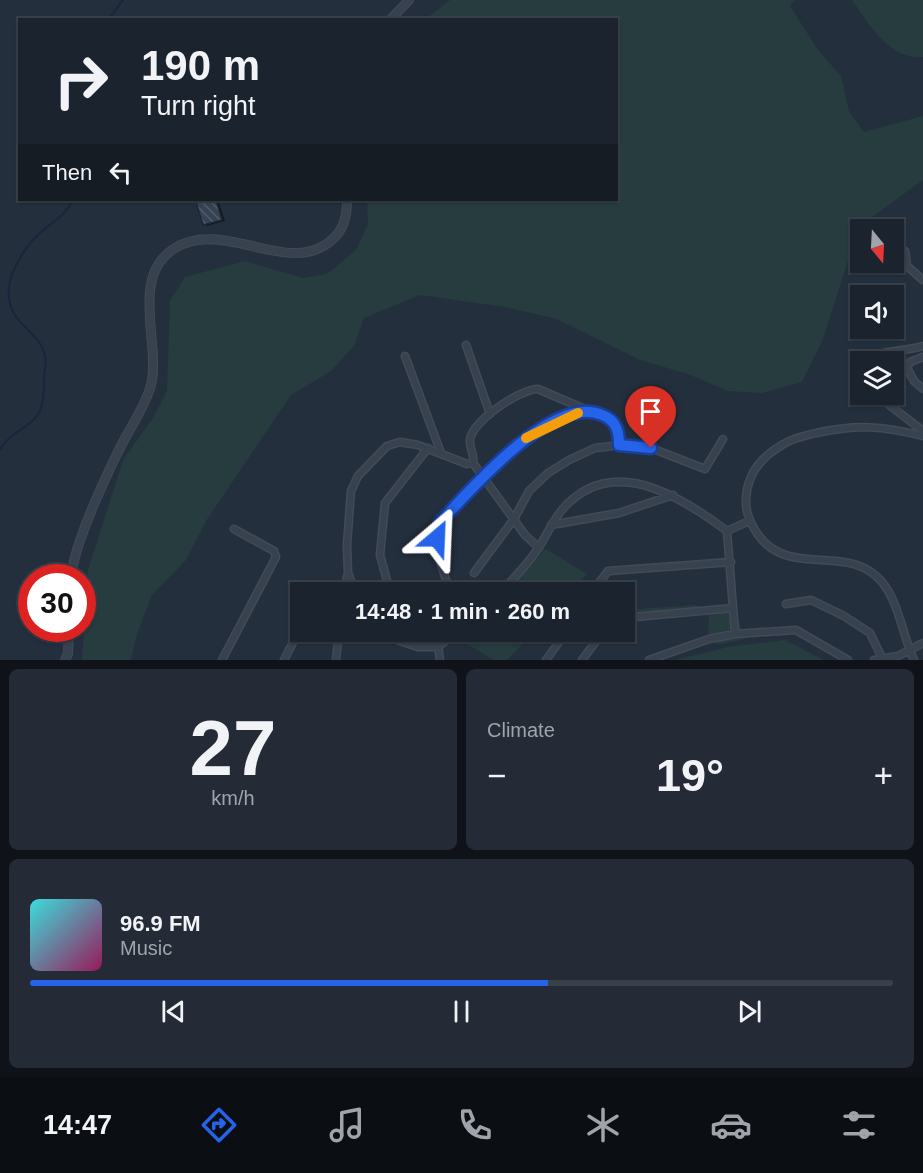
<!DOCTYPE html>
<html lang="en">
<head>
<meta charset="utf-8">
<style>
  body { margin:0; font-family:Helvetica,sans-serif; background:#242b36; color:#f1f3f6; height:100vh; display:flex; flex-direction:column; font-size:22px; white-space:nowrap }
  * { box-sizing:border-box; margin:0 }
  p { font-size:20px; color:#a0a4aa }
  .icon { flex:none; width:33px; height:33px; fill:none; stroke:currentColor; stroke-width:2; stroke-linecap:round; stroke-linejoin:round }
  .map { position:relative; height:660px; overflow:hidden }
  .side { display:flex; flex-direction:column; gap:9px; padding:9px; background:#0f1319; flex:1 }
  .side>* { flex:none }
  .hud { position:absolute; left:18px; top:18px; width:600px; height:183px; border-radius:0px; box-shadow:0 2px 4px #0004,0 0 0 2px #39404a; background:#1b232e; color:#f1f3f6; overflow:hidden }
  .needle { width:39px; rotate:162deg }
  .controls { position:absolute; left:850px; top:219px; display:grid; gap:12px }
  .controls a { display:grid; place-items:center; width:54px; height:54px; border-radius:0px; background:#1b232e; box-shadow:0 2px 4px #0004,0 0 0 2px #39404a; font-size:30px }
  .speed { position:absolute; left:18px; top:564px; display:flex; gap:12px; font-size:30px; font-weight:700; text-align:center }
  .speed>* { display:grid; place-content:center; width:78px; height:78px; border-radius:50%; background:#1b232e; box-shadow:0 2px 4px #0004,0 0 0 2px #39404a; line-height:1 }
  .speed .limit { border:9px solid #d22; background:#fff; color:#111 }
  .pin { position:absolute; display:grid; place-items:center; width:51px; height:51px; color:#fff; margin:-62px -26px; border-radius:50% 50% 50% 0; rotate:-45deg; box-shadow:0 0 6px #0007 }
  .pin .icon { rotate:45deg }
  .me { position:absolute; width:66px; margin:-33px; rotate:26deg; stroke-linejoin:round; filter:drop-shadow(0 0 4px #0008) }
  .turn { display:flex; align-items:center; gap:21px; height:126px; padding:0 24px; font-size:27px }
  .turn .icon { width:78px; height:78px; stroke-width:2.5 }
  .turn b { display:block; font-size:42px; line-height:51px }
  .then { display:flex; align-items:center; height:57px; padding:0 24px; background:#0003; gap:12px; font-size:22px }
  .big { font-size:45px; font-weight:600; line-height:1.1 }
  .side .card { flex:1; display:flex; flex-direction:column; justify-content:center; gap:9px; min-width:0; padding:0 21px; border-radius:9px; background:#242b36 }
  .side .dial { align-items:center; gap:0 }
  .dial b { font-size:78px; line-height:1 }
  .song { display:flex; align-items:center; gap:18px }
  .cover { width:72px; height:72px; border-radius:9px; background:linear-gradient(135deg,hsl(180 70% 55%),hsl(330 70% 35%)) }
  .played { height:6px; border-radius:3px; background:linear-gradient(90deg,#2563eb 60%,#39404a 60%) }
  .keys { display:flex; justify-content:space-around; direction:ltr }
  .heat { display:flex; justify-content:space-between; align-items:center; font-size:33px; direction:ltr }
  .side .tiles { flex:1; display:grid; gap:9px; grid-template-columns:1fr 1fr }
  .card:last-child { grid-column:span 2 }
  .trip { position:absolute; left:290px; top:582px; width:345px; height:60px; border-radius:0px; background:#1b232e; box-shadow:0 2px 4px #0004,0 0 0 2px #39404a; font-weight:600; line-height:60px; text-align:center }
  .dock { display:flex; height:96px; justify-content:space-around; align-items:center; background:#0b0e12; color:#a0a4aa }
  .dock .icon { width:42px; height:42px }
  .dock .active { color:#2563eb }
  .dock b { font-size:27px; color:#f1f3f6 }
  .map>svg:first-child { display:block }
  .green { fill:#263c3f }
  .shadow { fill:#0007 }
  .lines { fill:none; stroke-linecap:round; stroke-linejoin:round }
  .stream { stroke:#17263c; stroke-width:2 }
  .building { fill:url(#building-back-hatch); stroke:#1f2835; stroke-width:1.5 }
  .minor-casing { stroke:#414a57; stroke-width:9 }
  .tertiary-casing { stroke:#414a57; stroke-width:10 }
  .minor { stroke:#38414e; stroke-width:6 }
  .tertiary { stroke:#38414e; stroke-width:8 }
  .route-casing { stroke:#184099; stroke-width:15 }
  .route { stroke:#2563eb; stroke-width:10 }
  .slow { stroke:#f59e0b; stroke-width:10 }
</style>
</head>
<body>
<div class="map">
<svg width="923" height="660" viewBox="0 0 923 660">
  <defs>
    <pattern id="building-back-hatch" width="6" height="6" patternUnits="userSpaceOnUse" patternTransform="scale(1.5)"><rect width="6" height="6" fill="#364354"/><path d="M-1 5l2 2M0 0l6 6M5-1l2 2" fill="none" stroke="#515c6b"/></pattern>
  </defs>
  <rect width="100%" height="100%" fill="#242f3e"/>
  <path class="green" d="M450,0H795L790,6L818,50L841,76L849,111L864,132L923,116V180L869,219L861,230L852,248L823,339L802,382L762,393L728,391L688,374L640,360L557,319L505,307L420,295L364,318L354,346L331,371L291,395L206,521L186,560L152,595L137,634L131,660H82L88,570L123,460L153,418L167,391L170,301L185,277L245,261L303,278L327,274L356,250L368,224L367,200H616V20L426,19Z
    M852,0H923V57C889,60 869,24 852,0Z
    M546,549L587,574L570,592H505Z
    M697,605L699,615L624,622V610Z
    M735,609L745,639L717,645L708,633L709,613Z
    M468,632H534L507,660H494L460,640Z
    M785,640L824,660H675L728,647Z"/>
  <path class="shadow" d="M211,200H218L225,221L207,226L204,224L198,203Z"/>
  <g class="lines">
    <path class="stream" d="M108,20L123,0
      M0,450C9,431 34,428 41,408C44,400 44,390 44,381C44,370 48,360 43,349C34,328 5,321 9,287C11,269 27,244 41,232C53,221 66,216 72,200"/>
  </g>
  <path class="building" d="M206,200H216L222,220L203,225L196,202Z"/>
  <g class="lines">
    <g class="minor-casing">
      <path id="minor" d="M905,251L907,266L923,280
        M466,345L490,414
        M405,356L441,453
        M923,357L910,362L907,368L914,381L923,389
        M864,362C879,349 904,352 923,346
        M861,367V378
        M875,394L923,431
        M473,463C475,455 469,448 470,440C472,421 520,389 538,389L587,410
        M551,525L619,513L673,495
        M727,531L749,521
        M474,573L514,519L529,491L548,473L569,460L595,448L631,444L651,448L705,469L723,439
        M344,592L348,573
        M355,592L348,573L347,545L351,491L358,476L387,446L400,442L418,445L467,464L473,463L525,535L539,548
        M390,592L380,555L385,503L428,448
        M450,592L437,552L440,522L513,448L552,423L587,410C607,415 618,422 619,445
        M501,592C514,578 529,563 539,547C547,535 552,522 561,511C610,452 679,495 727,531L735,634
        M592,592L608,571L731,562
        M786,604L811,600L844,616L870,633L882,658
        M624,618L733,608
        M373,632L418,647H438L457,632
        M400,632L403,642
        M438,647L440,660
        M222,660L276,557L274,551L234,529
        M284,660L300,629
        M336,660L339,632
        M546,660L566,632
        M582,660L603,632
        M649,660L709,639L735,634L796,630L848,660
        M874,660L898,656L923,643
        M914,660C901,633 899,595 875,575C840,546 789,576 759,536C751,525 745,513 746,499C747,474 761,457 782,445C792,438 804,436 816,433C857,424 883,426 923,436"/>
    </g>
    <g class="tertiary-casing">
      <path id="tertiary" d="M390,20L409,0
        M71,578C74,544 105,478 121,446C131,426 145,407 151,385C161,343 129,276 175,248C225,217 292,281 335,237C345,227 347,213 347,200
        M65,660L68,654L69,628"/>
    </g>
    <use href="#minor" class="minor"/>
    <use href="#tertiary" class="tertiary"/>
  </g>
  <g class="lines">
    <g class="route-casing">
      <path id="route" d="M437,538L440,522C471,490 553,393 602,415C616,420 619,431 619,445L651,448"/>
    </g>
    <use href="#route" class="route"/>
    <path class="slow" d="M526,438L578,413"/>
  </g>
</svg>
<div class="controls">
<a><svg class="needle" viewBox="-14 -14 28 28"><path d="M0-13l5 13h-10z" fill="#e53935"/><path d="M0 13l5-13h-10z" fill="#a0a4aa"/></svg></a>
<a><svg class="icon" aria-label="sound" viewBox="0 0 24 24"><path d="M4 9h4l5-4v14l-5-4H4zM17 9q2 3 0 6"/></svg></a>
<a><svg class="icon" aria-label="layers" viewBox="0 0 24 24"><path d="M12 4l9 5-9 5-9-5zM3 14l9 5 9-5"/></svg></a>
</div>
<div class="speed"><div class="limit">30</div></div>
<div class="pin" style="left:651px;top:448px;background:#d93025"><svg class="icon" aria-label="arrive" viewBox="0 0 24 24"><path d="M6 21V4h12l-3 4 3 4H6"/></svg></div>
<svg class="me" style="left:437px;top:538px" viewBox="-20 -20 40 40"><path d="M0-17L14 15 0 8-14 15z" fill="#2563eb" stroke="#fff" stroke-width="4"/></svg>
<div class="trip">14:48 · 1 min · 260 m</div>
<div class="hud">
<div class="turn"><svg class="icon" aria-label="right" viewBox="0 0 24 24"><path d="M7 20v-9h11M14 6l5 5-5 5"/></svg><div><b>190 m</b>Turn right</div></div>
<div class="then">Then<svg class="icon" aria-label="left" viewBox="0 0 24 24"><path d="M17 20v-9H6M10 6l-5 5 5 5"/></svg></div>
</div>
</div>
<section class="side">
<div class="tiles">
<div class="card dial"><b>27</b><p>km/h</p></div>
<div class="card"><p>Climate</p>
<div class="heat"><a>−</a><b class="big">19°</b><a>+</a></div>
</div>
<div class="card">
<div class="song"><i class="cover"></i><div><b>96.9 FM</b><p>Music</p></div></div>
<div class="played"></div>
<div class="keys"><svg class="icon" aria-label="previous" viewBox="0 0 24 24"><path d="M18 5L8 12l10 7zM5 5v14"/></svg><svg class="icon" aria-label="pause" viewBox="0 0 24 24"><path d="M8 5v14M16 5v14"/></svg><svg class="icon" aria-label="next" viewBox="0 0 24 24"><path d="M6 5l10 7-10 7zM19 5v14"/></svg></div>
</div>
</div>
</section>
<nav class="dock">
<b>14:47</b>
<svg class="icon active" aria-label="directions" viewBox="0 0 24 24"><path d="M12 3l9 9-9 9-9-9zM9 14v-3h6M13 9l2 2-2 2"/></svg>
<svg class="icon" aria-label="music" viewBox="0 0 24 24"><path d="M9 18V5l10-2v13"/><circle cx="6" cy="18" r="3"/><circle cx="16" cy="16" r="3"/></svg>
<svg class="icon" aria-label="phone" viewBox="0 0 24 24"><path d="M5 4h4l2 5-3 2q2 4 5 5l2-3 5 2v4C11 20 4 13 5 4z"/></svg>
<svg class="icon" aria-label="climate" viewBox="0 0 24 24"><path d="M12 3v18M4 7l16 10M4 17L20 7"/></svg>
<svg class="icon" aria-label="car" viewBox="0 0 24 24"><path d="M5 17H2v-5l4-1 3-4h7l3 4 3 1v5h-3M9 17h6M6 11h13"/><circle cx="7" cy="17" r="2"/><circle cx="17" cy="17" r="2"/></svg>
<svg class="icon" aria-label="filters" viewBox="0 0 24 24"><path d="M4 7h16M4 17h16"/><circle cx="9" cy="7" r="2"/><circle cx="15" cy="17" r="2"/></svg>
</nav>
</body>
</html>
